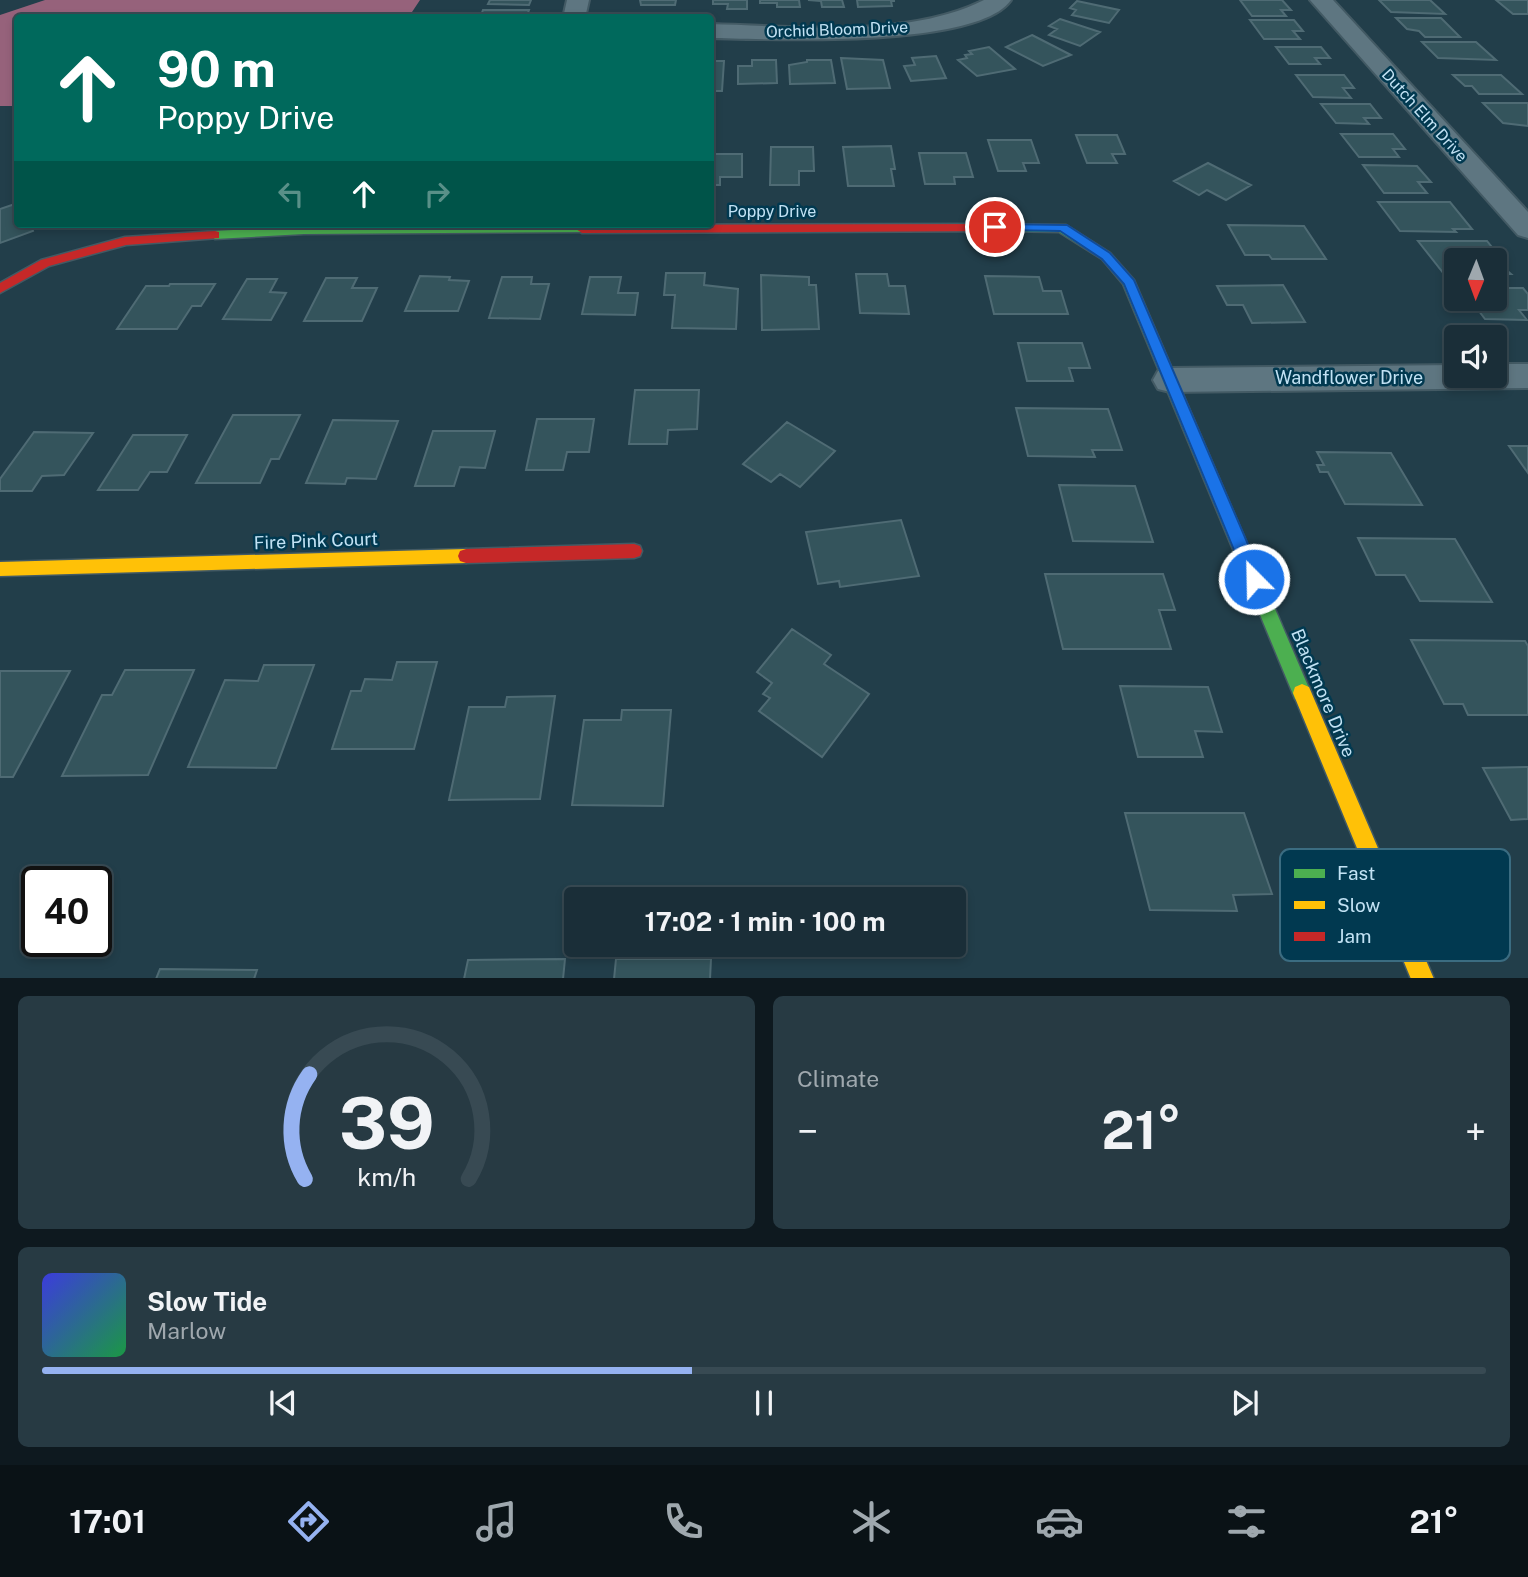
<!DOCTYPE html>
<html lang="en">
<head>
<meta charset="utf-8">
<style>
  body { margin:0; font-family:"Public Sans",sans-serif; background:#273a43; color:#f1f3f6; height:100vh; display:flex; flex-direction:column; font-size:26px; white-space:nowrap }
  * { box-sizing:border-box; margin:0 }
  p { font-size:23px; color:#9fa8ae }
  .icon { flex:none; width:38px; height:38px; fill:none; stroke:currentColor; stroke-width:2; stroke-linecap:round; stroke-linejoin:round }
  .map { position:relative; height:978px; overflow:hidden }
  .side { display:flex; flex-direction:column; gap:18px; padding:18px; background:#0e191f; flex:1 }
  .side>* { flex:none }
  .top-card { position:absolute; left:14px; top:14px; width:700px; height:214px; border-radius:7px; box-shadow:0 4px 10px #0003,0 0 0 2px #384a53; background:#00695c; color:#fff; overflow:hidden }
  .needle { width:46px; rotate:181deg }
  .tools { position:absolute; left:1444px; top:248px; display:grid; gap:14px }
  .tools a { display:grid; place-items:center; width:63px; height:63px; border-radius:7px; background:#1a2e38; box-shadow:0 4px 10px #0003,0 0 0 2px #384a53; font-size:35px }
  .speed { position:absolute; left:21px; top:866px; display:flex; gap:14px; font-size:35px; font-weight:700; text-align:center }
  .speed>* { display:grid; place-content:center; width:91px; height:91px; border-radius:50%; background:#1a2e38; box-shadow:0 4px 10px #0003,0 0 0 2px #384a53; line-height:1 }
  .speed .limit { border:4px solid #111; border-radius:10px; background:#fff; color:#111 }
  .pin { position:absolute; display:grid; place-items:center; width:60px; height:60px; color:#fff; margin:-30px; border:4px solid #fff; border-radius:50%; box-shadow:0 2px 7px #0007 }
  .me { position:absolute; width:77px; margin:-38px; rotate:337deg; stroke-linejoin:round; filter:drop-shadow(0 0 5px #0008) }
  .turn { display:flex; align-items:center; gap:24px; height:147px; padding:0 28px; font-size:32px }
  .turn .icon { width:91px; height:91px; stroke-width:2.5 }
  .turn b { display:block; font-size:49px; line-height:60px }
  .lanes { display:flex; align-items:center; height:66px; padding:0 28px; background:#0003; justify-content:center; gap:35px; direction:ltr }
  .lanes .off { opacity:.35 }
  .big { font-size:52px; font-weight:700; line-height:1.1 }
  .side .card { flex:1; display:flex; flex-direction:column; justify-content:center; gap:10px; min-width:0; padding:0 24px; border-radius:10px; background:#273a43 }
  .side .dial { align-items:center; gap:0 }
  .dial svg { height:182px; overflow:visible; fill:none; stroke:#384a53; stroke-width:7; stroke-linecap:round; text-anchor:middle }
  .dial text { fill:#f1f3f6; stroke:none }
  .song { display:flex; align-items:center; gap:21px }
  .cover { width:84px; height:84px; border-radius:10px; background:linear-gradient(135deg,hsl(240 70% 55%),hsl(140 70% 35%)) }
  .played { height:7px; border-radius:4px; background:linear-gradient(90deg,#95b2f1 45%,#384a53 45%) }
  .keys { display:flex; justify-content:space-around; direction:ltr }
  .heat { display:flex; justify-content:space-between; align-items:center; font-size:38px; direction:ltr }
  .side .tiles { flex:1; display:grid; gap:18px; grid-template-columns:1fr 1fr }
  .card:last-child { grid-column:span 2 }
  .trip { position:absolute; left:564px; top:887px; width:402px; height:70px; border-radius:7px; background:#1a2e38; box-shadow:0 4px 10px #0003,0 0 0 2px #384a53; font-weight:700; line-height:70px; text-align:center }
  .dock { display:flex; height:112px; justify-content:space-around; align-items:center; background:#0a1216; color:#9fa8ae }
  .dock .icon { width:49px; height:49px }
  .dock .on { color:#95b2f1 }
  .dock b { font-size:32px; color:#f1f3f6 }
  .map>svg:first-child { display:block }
  .water { fill:#96627b }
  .building { fill:#34545c; stroke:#4f6b74; stroke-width:2 }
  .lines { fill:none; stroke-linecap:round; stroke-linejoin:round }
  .street-casing { stroke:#435a64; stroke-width:4 }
  .fast-casing { stroke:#435a64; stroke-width:3 }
  .slow-casing { stroke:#435a64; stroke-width:3 }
  .jam-casing { stroke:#435a64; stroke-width:3 }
  .street { fill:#5e7681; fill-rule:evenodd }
  .fast { fill:#4caf50; fill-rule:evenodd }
  .slow { fill:#ffc107; fill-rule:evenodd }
  .jam { fill:#c62828; fill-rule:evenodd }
  .route { fill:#1a73e8; stroke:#114b97; stroke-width:2 }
  .labels { text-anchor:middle; stroke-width:5; stroke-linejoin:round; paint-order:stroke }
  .far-street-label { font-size:16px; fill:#c2e2f4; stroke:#013950 }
  .street-label { font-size:18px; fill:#c2e2f4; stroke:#013950 }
  .key { fill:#013950; stroke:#3b6c81; stroke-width:2 }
  .key-label { font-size:19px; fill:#c2e2f4 }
</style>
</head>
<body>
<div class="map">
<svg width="1528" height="979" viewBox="0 0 1528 979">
  <rect width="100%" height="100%" fill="#223e4a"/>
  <path class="water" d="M45,0H420L408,18H18L17,106H0V15Z"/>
  <path class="building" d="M490,0H531L529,5L488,4Z
    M640,0H676L675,5H641Z
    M713,0H747V9H727L728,4H713Z
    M760,0H799L800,7H777V3H760Z
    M842,0L844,7H822L821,1L808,0Z
    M857,0H894V1H891L892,6L858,7Z
    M1240,0H1282L1291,10H1281L1286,16H1252Z
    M1379,0H1430L1445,14L1391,12Z
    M1496,0H1528V14H1513Z
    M1077,1L1119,10L1109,23L1072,15L1076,10L1070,8Z
    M483,10H529L526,18H480Z
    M1396,18H1441L1460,37H1425L1419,31L1407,29Z
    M1060,19L1100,32L1080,46L1049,35L1057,29L1049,26Z
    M1250,20H1294L1303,31H1293L1300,39H1264Z
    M1032,35L1071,55L1043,66L1006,47Z
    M1422,42H1476L1496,60L1438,58Z
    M989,47L1015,69L977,76L958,60L967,58L965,55L972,54L969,51Z
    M1276,47H1321L1330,58H1315L1320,64H1289Z
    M936,56L946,78L911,81L904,66L915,65L912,58Z
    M841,58L883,60L890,88L847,89Z
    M752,60H776L777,83L738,84V66H752Z
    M807,60H831L835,83L790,84L789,65L807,62Z
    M710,61H724L722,91H710Z
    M1296,75H1344L1354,88H1343L1351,98L1313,97Z
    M1453,75H1501L1522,94H1479L1472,86H1465Z
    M1483,103H1528V126L1503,123Z
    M1321,104H1370L1381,118H1364L1369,124L1336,123Z
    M1341,134H1393L1405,149H1393L1399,157H1359Z
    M1076,135H1117L1125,154H1112L1117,163H1087Z
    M988,140H1031L1039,163H1023L1026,171H998Z
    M891,146L895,169H891L894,186H848L843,147Z
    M771,147H813L814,171H799V185H770Z
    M919,153H966L973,177H954L955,184H925Z
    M710,154H742V177H720V185H710Z
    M1208,163L1251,185L1226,200L1207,190L1199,195L1174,181Z
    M1363,165L1417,166L1431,182H1418L1427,193H1384Z
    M1378,202H1450L1472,229H1453L1456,232L1400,231Z
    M18,203V224L42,225L32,228L33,231L0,243V209Z
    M1228,225L1304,226L1326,259H1272L1269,255H1245Z
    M1418,241H1487L1503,261H1496L1511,274H1494V261H1456V274H1444Z
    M666,273H705L704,285L738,289L736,329L672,328L675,295H664Z
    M856,274H887L889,286H905L909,314L860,313Z
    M761,275L809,277V285H816L819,329L762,330Z
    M420,276L450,277L449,280L469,281L458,311H405Z
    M985,276L1039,277L1043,291H1061L1068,314H994Z
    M502,277H532L531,284H549L540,319L489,318Z
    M590,277H621L618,293H638L635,315L582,314Z
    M326,278H357L352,288H377L362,321H304Z
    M247,279H277L270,292L286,293L271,320L223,319Z
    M170,284H215L201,306H192L177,329H117L146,286H169Z
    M1283,285L1305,322L1252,323L1243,305H1227L1217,286Z
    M1494,288H1523L1528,294V310H1519L1527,320L1485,319L1470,299H1494Z
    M1018,343H1082L1090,368H1069L1073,381H1027Z
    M635,390H699L697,429L668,430L667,444H629Z
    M1016,408L1108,409L1122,450H1092L1095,457L1028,456Z
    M233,415H300L279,459H271L260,483H196Z
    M537,419H594L589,452H567L563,470H526Z
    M333,420L398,421L376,479L347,478L345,484L306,483Z
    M787,422L835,451L800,487L780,474L771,482L743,464Z
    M433,431H495L485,468L460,467L454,486H415Z
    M34,432L93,433L64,475L42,476L32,491H0V479Z
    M133,435H187L167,472H150L138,490H98Z
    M1509,446H1528V473Z
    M1317,452L1391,453L1422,505L1345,504L1328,472H1320L1317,465H1324Z
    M1059,485L1135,486L1153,542L1073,541Z
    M901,520L919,576L840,587L839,581L818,584L806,532Z
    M1358,538L1455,539L1492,602L1420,601L1405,575H1376Z
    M1045,574H1163L1175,610H1159L1171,649H1063Z
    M792,629L831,655L824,664L869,694L822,757L759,711L770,698L763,694L772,683L757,672Z
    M1411,640L1525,641L1528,646V715H1468L1463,704H1444Z
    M397,662H437L414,749H332L351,691H361L365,679L392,680Z
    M264,665H314L276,768L188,767L225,680L258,681Z
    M125,670H194L148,775L62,776L102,695H112Z
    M0,671H70L13,777H0Z
    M1120,686L1208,687L1222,732L1195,731L1203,757H1138Z
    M555,696L540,799L449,800L469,707H505L507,697Z
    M622,710H671L663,806L572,805L584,720H621Z
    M1528,767V819L1511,820L1483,768Z
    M1125,813H1244L1272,894L1233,895L1237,911L1150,910Z
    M565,959L563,979H464L468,960Z
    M616,959H711L710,979H614Z
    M160,969L257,970L254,979H156Z"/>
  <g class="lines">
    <g class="street-casing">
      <path id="street" d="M567,0H589L585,18H563Z
        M984,0H1011C977,49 768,39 710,38V24C795,26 906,39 984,0Z
        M1310,0H1333L1528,212V238L1518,235Z
        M1494,364H1528V388L1170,392L1158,389L1153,380L1158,371L1170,368L1456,365V376H1494Z"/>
    </g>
    <g class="fast-casing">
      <path id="fast" d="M997,224L1066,225L1110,253L1134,280L1311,693L1309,699L1302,702L1295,699L1123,284L1102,259L1059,232L993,231V225Z
        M582,225L588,229L586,232L304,234L215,239L209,235L215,231L304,226Z"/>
    </g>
    <g class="slow-casing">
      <path id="slow" d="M466,549L472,551L474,556L472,561L466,563L0,576V562Z
        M1302,684L1309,687L1434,979H1411L1293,693L1295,687Z"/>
    </g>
    <g class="jam-casing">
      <path id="jam" d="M997,224L1001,225V231L582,233L576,229L582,225Z
        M215,231L219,232V238L126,245L49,266L0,293V283L41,260L125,237Z
        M634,544L640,546L642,551L640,556L634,558L466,563L460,561L458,556L460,551L466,549Z"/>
    </g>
    <use href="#street" class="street"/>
    <use href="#fast" class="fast"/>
    <use href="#slow" class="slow"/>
    <use href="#jam" class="jam"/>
  </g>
  <path class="route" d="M995,224L1067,225L1110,253L1134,280L1263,579L1260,584L1254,587L1248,584L1246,579L1124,284L1102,259L1060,231L990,230V225Z"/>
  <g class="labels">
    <g class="far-street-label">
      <text transform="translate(837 29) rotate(-2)" y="6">Orchid Bloom Drive</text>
      <text transform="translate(1425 115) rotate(48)" y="6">Dutch Elm Drive</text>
      <text x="772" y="217">Poppy Drive</text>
    </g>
    <g class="street-label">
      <text x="1349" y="384">Wandflower Drive</text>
      <text transform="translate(316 541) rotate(-2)" y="6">Fire Pink Court</text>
      <text transform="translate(1323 693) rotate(67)" y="6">Blackmore Drive</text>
    </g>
  </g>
  <rect x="1280" y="849" width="230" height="112" rx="10" class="key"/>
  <rect x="1294" y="869" width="31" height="9" fill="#4caf50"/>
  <rect x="1294" y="901" width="31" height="8" fill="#ffc107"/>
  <rect x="1294" y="932" width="31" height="9" fill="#c62828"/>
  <g class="key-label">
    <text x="1337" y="880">Fast</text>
    <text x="1337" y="912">Slow</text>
    <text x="1337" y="943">Jam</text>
  </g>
</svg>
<div class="tools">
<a><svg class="needle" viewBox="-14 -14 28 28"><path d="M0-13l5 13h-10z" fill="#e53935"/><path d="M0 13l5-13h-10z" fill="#9fa8ae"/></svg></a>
<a><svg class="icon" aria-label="sound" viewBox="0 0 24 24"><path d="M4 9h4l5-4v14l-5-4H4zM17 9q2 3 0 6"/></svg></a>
</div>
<div class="speed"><div class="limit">40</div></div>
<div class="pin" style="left:995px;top:227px;background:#d93025"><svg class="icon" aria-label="arrive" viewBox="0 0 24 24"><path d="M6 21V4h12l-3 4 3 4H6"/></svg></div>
<svg class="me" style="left:1254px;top:579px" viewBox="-20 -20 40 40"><circle r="17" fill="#1a73e8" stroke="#fff" stroke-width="3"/><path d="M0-11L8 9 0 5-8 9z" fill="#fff"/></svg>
<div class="trip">17:02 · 1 min · 100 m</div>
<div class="top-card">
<div class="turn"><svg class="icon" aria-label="ahead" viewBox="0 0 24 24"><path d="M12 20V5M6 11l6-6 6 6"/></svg><div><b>90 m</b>Poppy Drive</div></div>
<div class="lanes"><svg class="icon off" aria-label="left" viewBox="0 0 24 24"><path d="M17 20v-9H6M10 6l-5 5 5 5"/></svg><svg class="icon" aria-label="ahead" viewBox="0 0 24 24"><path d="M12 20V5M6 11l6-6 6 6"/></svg><svg class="icon off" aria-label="right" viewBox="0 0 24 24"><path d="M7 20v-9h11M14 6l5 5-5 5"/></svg></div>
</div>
</div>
<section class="side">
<div class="tiles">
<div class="card dial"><svg viewBox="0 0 100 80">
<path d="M14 69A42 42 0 1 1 86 69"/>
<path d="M14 69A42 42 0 0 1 16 23" stroke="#95b2f1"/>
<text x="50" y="56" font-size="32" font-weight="700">39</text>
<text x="50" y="72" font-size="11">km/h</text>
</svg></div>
<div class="card"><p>Climate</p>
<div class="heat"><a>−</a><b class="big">21°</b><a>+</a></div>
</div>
<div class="card">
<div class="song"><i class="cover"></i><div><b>Slow Tide</b><p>Marlow</p></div></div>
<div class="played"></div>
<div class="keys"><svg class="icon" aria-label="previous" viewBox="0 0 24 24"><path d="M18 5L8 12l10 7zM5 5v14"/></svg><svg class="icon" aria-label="pause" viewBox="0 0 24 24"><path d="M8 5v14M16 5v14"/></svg><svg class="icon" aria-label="next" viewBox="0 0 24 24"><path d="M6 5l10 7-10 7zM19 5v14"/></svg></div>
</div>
</div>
</section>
<nav class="dock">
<b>17:01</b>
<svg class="icon on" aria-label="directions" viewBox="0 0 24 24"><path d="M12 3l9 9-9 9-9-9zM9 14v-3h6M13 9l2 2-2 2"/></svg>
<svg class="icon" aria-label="music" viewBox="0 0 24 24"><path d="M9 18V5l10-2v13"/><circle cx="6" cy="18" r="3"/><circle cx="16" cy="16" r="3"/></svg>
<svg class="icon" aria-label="phone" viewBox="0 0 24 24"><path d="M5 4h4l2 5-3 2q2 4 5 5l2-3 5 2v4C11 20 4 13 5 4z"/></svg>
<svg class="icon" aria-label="climate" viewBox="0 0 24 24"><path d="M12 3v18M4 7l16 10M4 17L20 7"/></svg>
<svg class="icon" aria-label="car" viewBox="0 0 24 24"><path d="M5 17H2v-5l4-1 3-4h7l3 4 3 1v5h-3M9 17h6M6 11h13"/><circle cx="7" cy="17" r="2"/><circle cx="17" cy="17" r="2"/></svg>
<svg class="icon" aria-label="filters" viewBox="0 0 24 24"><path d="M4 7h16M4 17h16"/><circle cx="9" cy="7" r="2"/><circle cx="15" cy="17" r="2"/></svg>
<b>21°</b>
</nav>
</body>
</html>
